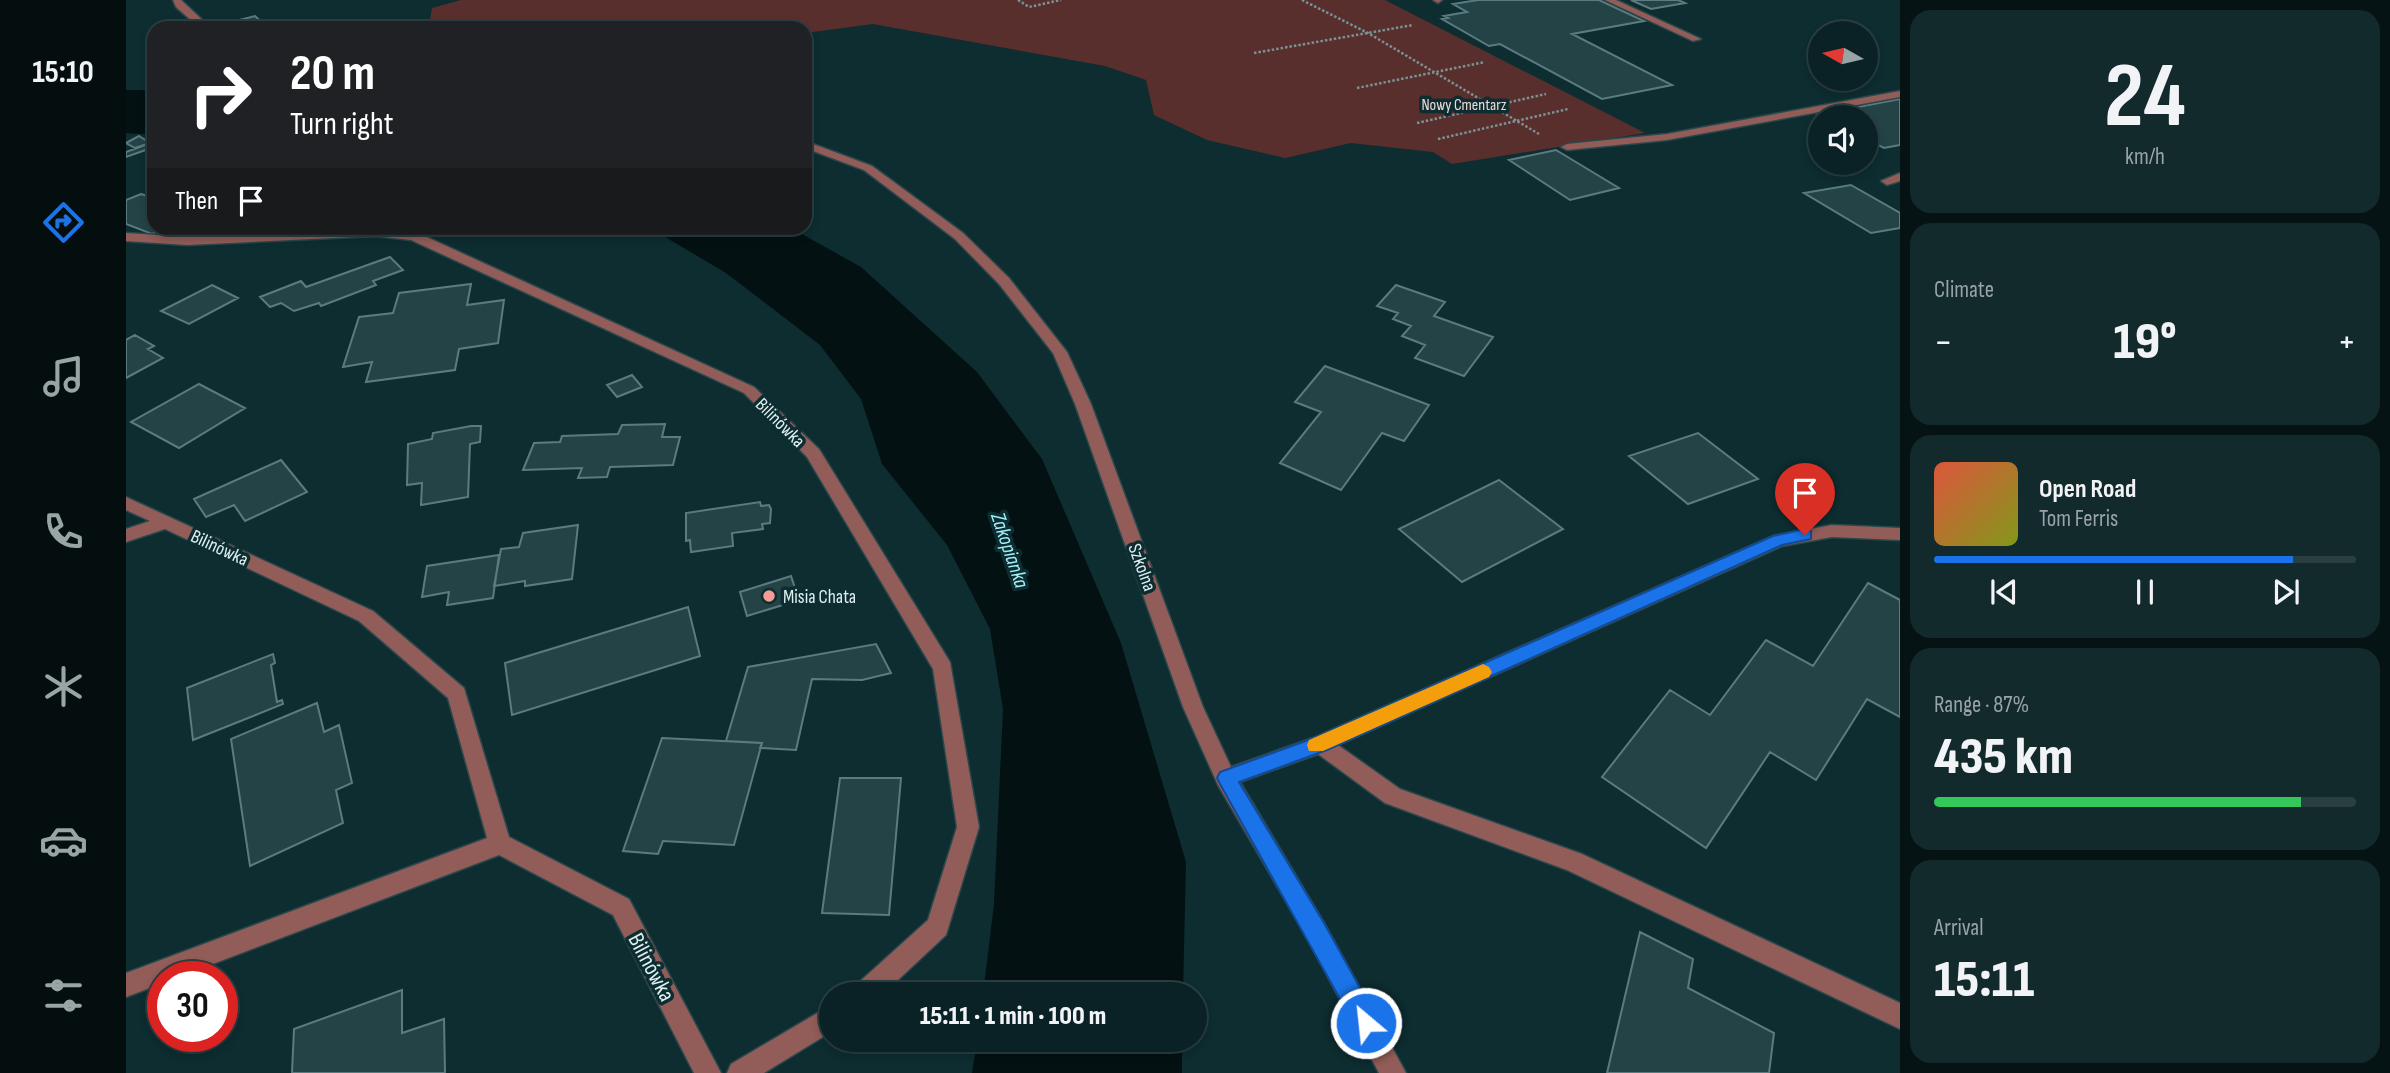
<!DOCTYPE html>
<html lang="en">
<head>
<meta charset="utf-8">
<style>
  body { margin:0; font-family:"Sofia Sans Condensed",sans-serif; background:#132a2d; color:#f1f3f6; height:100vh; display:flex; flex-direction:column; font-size:26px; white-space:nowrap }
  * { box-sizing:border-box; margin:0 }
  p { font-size:23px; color:#99a4a7 }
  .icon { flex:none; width:38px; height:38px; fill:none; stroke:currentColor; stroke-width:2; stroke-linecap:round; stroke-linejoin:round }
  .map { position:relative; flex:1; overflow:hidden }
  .panel { display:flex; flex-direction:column; gap:10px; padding:10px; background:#061314; width:490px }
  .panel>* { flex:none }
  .guide { position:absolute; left:21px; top:21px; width:665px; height:214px; border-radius:21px; box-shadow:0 4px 10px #0003,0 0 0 2px #2a3f42; background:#202124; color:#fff; overflow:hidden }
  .needle { width:46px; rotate:278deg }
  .buttons { position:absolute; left:1682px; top:21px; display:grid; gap:14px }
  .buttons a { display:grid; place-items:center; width:70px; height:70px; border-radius:50%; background:#0a2225; box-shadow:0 4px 10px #0003,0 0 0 2px #2a3f42; font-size:35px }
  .speed { position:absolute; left:21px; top:961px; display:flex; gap:14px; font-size:35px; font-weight:700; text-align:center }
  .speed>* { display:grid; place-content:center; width:91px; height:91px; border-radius:50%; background:#0a2225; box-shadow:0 4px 10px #0003,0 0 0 2px #2a3f42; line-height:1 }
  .speed .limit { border:10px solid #d22; background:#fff; color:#111 }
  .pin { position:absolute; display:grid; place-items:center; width:60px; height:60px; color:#fff; margin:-72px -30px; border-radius:50% 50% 50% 0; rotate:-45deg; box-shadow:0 0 7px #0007 }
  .pin .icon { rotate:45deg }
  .me { position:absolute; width:77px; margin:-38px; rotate:332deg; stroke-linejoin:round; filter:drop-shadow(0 0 5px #0008) }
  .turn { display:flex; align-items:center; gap:24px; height:147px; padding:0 28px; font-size:32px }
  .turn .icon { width:91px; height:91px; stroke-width:2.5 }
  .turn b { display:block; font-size:49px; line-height:60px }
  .then { display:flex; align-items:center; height:66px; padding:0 28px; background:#0003; gap:14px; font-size:26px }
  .big { font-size:52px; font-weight:800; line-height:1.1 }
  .panel .card { flex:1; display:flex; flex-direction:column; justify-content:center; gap:10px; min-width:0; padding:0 24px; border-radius:21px; background:#132a2d }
  .panel .dial { align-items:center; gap:0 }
  .dial b { font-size:91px; line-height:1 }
  .song { display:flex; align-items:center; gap:21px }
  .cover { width:84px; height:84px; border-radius:10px; background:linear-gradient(135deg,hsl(10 70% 55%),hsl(70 70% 35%)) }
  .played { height:7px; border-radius:4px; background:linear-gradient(90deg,#1a73e8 85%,#2a3f42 85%) }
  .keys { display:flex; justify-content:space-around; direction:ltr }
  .heat { display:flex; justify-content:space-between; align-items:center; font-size:38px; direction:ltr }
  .charge { height:10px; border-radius:5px; background:linear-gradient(90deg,#34c759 87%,#2a3f42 0) }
  .trip { position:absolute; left:693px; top:982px; width:388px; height:70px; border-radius:35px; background:#0a2225; box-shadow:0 4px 10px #0003,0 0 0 2px #2a3f42; font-weight:800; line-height:70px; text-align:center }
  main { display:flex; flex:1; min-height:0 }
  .tab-bar { display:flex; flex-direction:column; width:126px; justify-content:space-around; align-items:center; background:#040e0f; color:#99a4a7 }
  .tab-bar .icon { width:49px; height:49px }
  .tab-bar .active { color:#1a73e8 }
  .tab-bar b { font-size:32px; color:#f1f3f6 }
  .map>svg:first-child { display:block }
  .green { fill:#592f2d }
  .water { fill:#041113 }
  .building { fill:#244347; stroke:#5a7b7f; stroke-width:2 }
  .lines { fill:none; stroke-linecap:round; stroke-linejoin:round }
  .lane-casing { stroke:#2a484c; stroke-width:3 }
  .street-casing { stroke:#2a484c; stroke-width:3 }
  .path { stroke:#799295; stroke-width:2.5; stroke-dasharray:2.5 2; stroke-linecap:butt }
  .lane { fill:#925c58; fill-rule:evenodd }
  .street { fill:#925c58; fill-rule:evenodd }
  .route { fill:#1a73e8; stroke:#114b97; stroke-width:2 }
  .slow { fill:#f59e0b }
  .poi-dot { fill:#f59c96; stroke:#0d2d31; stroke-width:2.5 }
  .labels { text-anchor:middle; stroke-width:7; stroke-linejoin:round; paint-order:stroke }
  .far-park-label { font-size:16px; fill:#f1dad8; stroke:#0d2d31 }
  .street-label { font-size:19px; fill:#def0f2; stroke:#0d2d31 }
  .poi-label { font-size:19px; fill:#def0f2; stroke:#0d2d31; text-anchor:start }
  .water-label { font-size:21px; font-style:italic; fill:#a3f2fc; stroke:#0d2d31 }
  .near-street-label { font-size:23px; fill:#def0f2; stroke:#0d2d31 }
</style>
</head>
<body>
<main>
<nav class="tab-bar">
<b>15:10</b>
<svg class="icon active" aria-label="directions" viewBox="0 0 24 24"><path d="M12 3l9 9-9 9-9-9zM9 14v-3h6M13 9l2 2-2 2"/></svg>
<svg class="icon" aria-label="music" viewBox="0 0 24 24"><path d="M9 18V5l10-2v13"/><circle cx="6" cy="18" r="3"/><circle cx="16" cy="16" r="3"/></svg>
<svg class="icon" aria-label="phone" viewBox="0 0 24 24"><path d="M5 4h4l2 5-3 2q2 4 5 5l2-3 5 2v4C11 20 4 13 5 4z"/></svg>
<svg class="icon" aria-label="climate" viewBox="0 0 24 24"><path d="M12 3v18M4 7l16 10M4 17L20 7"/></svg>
<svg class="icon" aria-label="car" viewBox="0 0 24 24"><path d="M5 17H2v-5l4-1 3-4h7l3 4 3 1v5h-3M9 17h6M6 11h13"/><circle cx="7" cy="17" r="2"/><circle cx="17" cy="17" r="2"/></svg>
<svg class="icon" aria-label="filters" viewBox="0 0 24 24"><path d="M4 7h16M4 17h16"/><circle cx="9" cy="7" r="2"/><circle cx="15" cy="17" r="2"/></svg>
</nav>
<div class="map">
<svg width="1774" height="1073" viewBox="0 0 1774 1073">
  <rect width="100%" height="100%" fill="#0d2d31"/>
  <path class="green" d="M335,0H1259L1519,133L1326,164L1307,152L1225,143L1159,158L1081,140L1028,115L1020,80L979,66L747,24L679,33V28H337L341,24L304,20L306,8Z"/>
  <path class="water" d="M0,90H28V135L0,133Z
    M524,228H665L735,267L851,372L916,459L995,643L1060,862L1057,994H857L868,904L877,709L864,629L821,545L756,464L735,399L694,345L600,273Z
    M851,1040H1056V1073H846Z"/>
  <path class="building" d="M1352,0H1473L1518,21L1446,34L1546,85L1476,99L1374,44L1363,46L1316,19L1322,18L1318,16L1341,12L1327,4Z
    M1505,0H1552L1559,3L1525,9Z
    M129,16L142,28H112L105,22Z
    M1774,99V145L1758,148L1740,139V117L1690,115Z
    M13,136L24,143L9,148L0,143Z
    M24,143L28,147L0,157V152Z
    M1430,150L1493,188L1444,200L1383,160Z
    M1725,185L1774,213V228L1745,233L1678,193Z
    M15,194L28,198V228H40L26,234L0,224V200Z
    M264,257L277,270L247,281L250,285L195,306L193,303L168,311L155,303L144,307L134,297L175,281L180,287Z
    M345,284L341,305L378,300L372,343L333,349L329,370L240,382L246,362L217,367L233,317L267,313L273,293Z
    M86,285L112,298L63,324L35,311Z
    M1270,285L1319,302L1308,316L1367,337L1338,376L1289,358L1299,345L1276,336L1285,326L1267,319L1272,313L1251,306Z
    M9,335L28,346L22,349L37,358L0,378V340Z
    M1199,366L1303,405L1278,441L1256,433L1215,490L1154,463L1195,412L1169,402Z
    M506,375L516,387L491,397L481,385Z
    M73,384L119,408L53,448L5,422Z
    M539,424L536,437H554L547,465L484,467L481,477L452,478L456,468L397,470L408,443L434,442L436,436L492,434L496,425Z
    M345,426H355L354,442L344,444L342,497L295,505L296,483L281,485L282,444L306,439L307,433Z
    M1572,433L1632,479L1562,504L1503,456Z
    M155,460L181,492L119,521L108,505L80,517L68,499Z
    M1373,480L1437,529L1336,582L1273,529Z
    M634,502L635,506L643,505L645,509L644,523L636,524L637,529L606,533L607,546L565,552L564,540L560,541V513Z
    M452,525L446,579L399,586V581L368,586L375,549L393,547L397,533Z
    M373,555L367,598L321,605L323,592L296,597L301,566Z
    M665,576L673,600L621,616L614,592Z
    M1742,583L1774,600V717L1741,699L1690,780L1644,752L1580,848L1476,777L1544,690L1584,715L1640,640L1687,666Z
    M562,607L574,656L386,715L379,663Z
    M750,644L765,673L736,680L686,679L670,750L634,748L636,743L600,741L622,667Z
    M147,654L149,663L145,665L151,702L156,700L157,704L67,740L61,688Z
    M191,703L198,732L213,725L226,783L210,790L217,823L124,866L105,739Z
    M536,738L636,743L608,845L537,841L532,854L497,851Z
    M714,778H775L763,915L696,913Z
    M1514,932L1567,959L1562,988L1648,1033L1643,1073H1481Z
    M276,990V1033L318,1019L319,1073H166L168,1029Z"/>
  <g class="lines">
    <g class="lane-casing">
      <path id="lane" d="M1307,0H1316L1312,3Z
        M1479,0H1490L1575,39L1567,41Z
        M1774,91V97L1541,140L1441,150L1435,147L1441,144L1541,134Z
        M1774,173V181L1761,185L1755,181Z"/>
    </g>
    <g class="street-casing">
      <path id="street" d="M47,0H55L85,28H74L50,7Z
        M679,141L746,166L837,233L883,278L941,352L965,404L1077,707L1105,767L1187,738L1647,536L1706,525L1774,528V540L1706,537L1656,546L1212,745L1274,789L1456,854L1774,1003V1029L1441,870L1259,803L1192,754L1114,782L1198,923L1280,1073H1253L1182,939L1092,785L1057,707L949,404L927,353L873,284L829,239L738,170L679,148Z
        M249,228L292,233L628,387L693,449L824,662L853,827L820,935L757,994H727L730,985L802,920L831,827L807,669L681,457L618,393L285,240L249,236L61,245L0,241V233L61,237Z
        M0,497L247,611L338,688L383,837L503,899L595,1073H568L487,915L373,855L55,976H37V983L0,997V973L361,838L322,698L233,621L39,529L0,542V529L24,521L0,510Z
        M705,1005V1032L638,1073H601L605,1064Z"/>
    </g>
    <path class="path" d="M892,0L903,7L935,0
      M1176,0L1242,33L1413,134
      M1128,53L1287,25
      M1231,88L1359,62
      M1291,123L1420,94
      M1312,139L1442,109"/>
    <use href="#lane" class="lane"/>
    <use href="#street" class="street"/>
  </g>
  <path class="route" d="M1679,529L1685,531V539L1656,545L1201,750L1113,782L1198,923L1249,1015L1252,1023L1249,1031L1240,1035L1232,1031L1094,784L1091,778L1094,772L1188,738L1647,536Z"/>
  <path class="slow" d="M1357,664L1363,667L1366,672L1363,677L1197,751H1183L1181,745L1183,740Z"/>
  <circle class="poi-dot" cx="643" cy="596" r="7"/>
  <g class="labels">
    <g class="far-park-label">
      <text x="1338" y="110">Nowy Cmentarz</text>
    </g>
    <g class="street-label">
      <text transform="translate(655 422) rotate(45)" y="7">Bilinówka</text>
      <text transform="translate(94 547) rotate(25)" y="7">Bilinówka</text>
      <text transform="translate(1017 567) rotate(70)" y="7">Szkolna</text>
    </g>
    <g class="poi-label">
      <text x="657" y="603">Misia Chata</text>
    </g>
    <g class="water-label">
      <text transform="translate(884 550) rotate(71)" y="7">Zakopianka</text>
    </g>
    <g class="near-street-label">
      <text transform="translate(526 967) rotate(62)" y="8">Bilinówka</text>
    </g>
  </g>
</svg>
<div class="buttons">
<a><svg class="needle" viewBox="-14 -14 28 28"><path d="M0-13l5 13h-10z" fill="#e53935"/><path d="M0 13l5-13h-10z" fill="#99a4a7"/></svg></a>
<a><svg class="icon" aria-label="sound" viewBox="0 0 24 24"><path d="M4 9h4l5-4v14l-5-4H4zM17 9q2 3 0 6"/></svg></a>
</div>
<div class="speed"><div class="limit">30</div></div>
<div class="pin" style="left:1679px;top:535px;background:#d93025"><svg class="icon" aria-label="arrive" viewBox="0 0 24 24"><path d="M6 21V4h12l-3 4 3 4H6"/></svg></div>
<svg class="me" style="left:1240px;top:1023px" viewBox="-20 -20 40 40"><circle r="17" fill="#1a73e8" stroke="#fff" stroke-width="3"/><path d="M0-11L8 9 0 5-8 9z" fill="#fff"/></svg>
<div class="trip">15:11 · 1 min · 100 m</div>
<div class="guide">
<div class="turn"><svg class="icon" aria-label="right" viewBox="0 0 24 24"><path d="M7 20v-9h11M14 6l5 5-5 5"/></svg><div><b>20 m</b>Turn right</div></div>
<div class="then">Then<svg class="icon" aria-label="arrive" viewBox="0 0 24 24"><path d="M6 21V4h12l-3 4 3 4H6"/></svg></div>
</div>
</div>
<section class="panel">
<div class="card dial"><b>24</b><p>km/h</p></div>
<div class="card"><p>Climate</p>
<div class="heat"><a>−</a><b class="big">19°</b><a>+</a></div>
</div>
<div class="card">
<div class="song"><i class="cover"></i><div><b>Open Road</b><p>Tom Ferris</p></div></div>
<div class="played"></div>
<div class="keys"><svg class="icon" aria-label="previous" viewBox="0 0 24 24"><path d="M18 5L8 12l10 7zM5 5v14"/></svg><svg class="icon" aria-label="pause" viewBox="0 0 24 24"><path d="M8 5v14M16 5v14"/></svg><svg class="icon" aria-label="next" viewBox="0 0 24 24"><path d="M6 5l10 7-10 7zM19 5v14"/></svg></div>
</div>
<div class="card"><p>Range · 87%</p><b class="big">435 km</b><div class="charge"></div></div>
<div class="card"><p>Arrival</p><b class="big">15:11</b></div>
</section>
</main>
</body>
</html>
